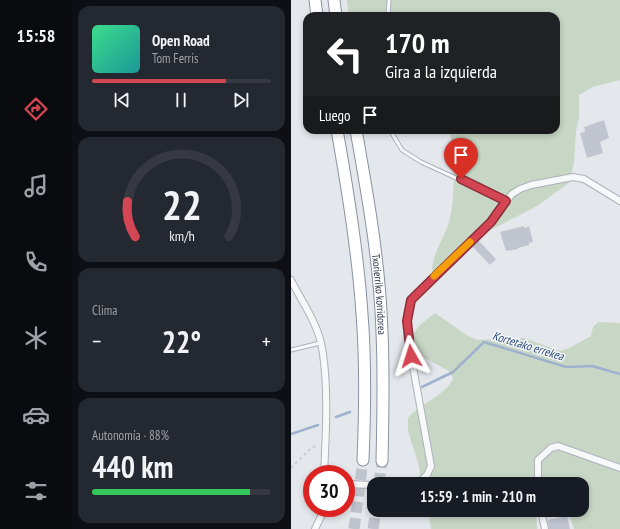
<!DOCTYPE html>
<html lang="es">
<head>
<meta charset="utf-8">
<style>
  body { margin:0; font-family:"PT Sans Narrow",sans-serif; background:#242831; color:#f1f3f6; height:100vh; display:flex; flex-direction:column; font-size:15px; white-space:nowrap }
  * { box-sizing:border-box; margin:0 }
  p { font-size:13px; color:#9ea1a6 }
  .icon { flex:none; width:22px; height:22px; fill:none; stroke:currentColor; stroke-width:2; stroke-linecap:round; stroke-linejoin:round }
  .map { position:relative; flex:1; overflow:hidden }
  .details { display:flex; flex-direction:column; gap:6px; padding:6px; background:#0d0f14; width:219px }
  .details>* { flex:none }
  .guide { position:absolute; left:12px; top:12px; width:257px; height:122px; border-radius:12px; box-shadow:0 2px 6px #0003; background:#202124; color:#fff; overflow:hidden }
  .speed { position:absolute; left:12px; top:465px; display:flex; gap:8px; font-size:20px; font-weight:700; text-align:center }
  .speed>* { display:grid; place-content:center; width:52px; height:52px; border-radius:50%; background:#171b24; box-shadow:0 2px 6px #0003; line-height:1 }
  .speed .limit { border:6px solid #d22; background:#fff; color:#111 }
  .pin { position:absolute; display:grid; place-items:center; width:34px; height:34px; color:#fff; margin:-41px -17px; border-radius:50% 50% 50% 0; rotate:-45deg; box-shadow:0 0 4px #0007 }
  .pin .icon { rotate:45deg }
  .me { position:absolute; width:44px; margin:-22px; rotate:354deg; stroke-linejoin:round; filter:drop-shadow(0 0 3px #0008) }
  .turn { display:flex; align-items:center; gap:14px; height:84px; padding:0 16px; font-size:18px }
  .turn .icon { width:52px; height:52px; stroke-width:2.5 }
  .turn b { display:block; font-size:28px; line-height:34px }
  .then { display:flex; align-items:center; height:38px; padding:0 16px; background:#0003; gap:8px; font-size:15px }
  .big { font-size:30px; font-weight:800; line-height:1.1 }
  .details .widget { flex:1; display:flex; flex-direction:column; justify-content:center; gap:6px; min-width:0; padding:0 14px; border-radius:12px; background:#242831 }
  .details .dial { align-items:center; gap:0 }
  .dial svg { height:104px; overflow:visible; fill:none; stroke:#363941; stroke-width:7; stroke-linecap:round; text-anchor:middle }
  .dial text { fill:#f1f3f6; stroke:none }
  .song { display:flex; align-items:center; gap:12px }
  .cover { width:48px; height:48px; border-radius:6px; background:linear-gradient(135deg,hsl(150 70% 55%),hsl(180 70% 35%)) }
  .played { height:4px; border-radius:2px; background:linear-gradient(90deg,#d44654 75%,#363941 75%) }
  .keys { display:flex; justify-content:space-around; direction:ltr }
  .heat { display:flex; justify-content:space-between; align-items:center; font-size:22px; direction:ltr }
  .charge { height:6px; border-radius:3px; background:linear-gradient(90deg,#34c759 88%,#363941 0) }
  .trip { position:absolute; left:76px; top:477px; width:222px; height:40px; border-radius:12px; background:#171b24; box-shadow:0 2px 6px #0003; font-weight:800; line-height:40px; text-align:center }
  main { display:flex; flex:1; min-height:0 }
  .tab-bar { display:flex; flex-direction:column; width:72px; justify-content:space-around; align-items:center; background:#090b0e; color:#9ea1a6 }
  .tab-bar .icon { width:28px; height:28px }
  .tab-bar .active { color:#d44654 }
  .tab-bar b { font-size:18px; color:#f1f3f6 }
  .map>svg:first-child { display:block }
  .green { fill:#c8d6c5 }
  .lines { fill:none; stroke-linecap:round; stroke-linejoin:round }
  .stream { stroke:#9eb2cd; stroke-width:2.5 }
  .building { fill:#c1c5cf }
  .highway-tunnel { stroke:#bfc3cb; stroke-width:11; stroke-dasharray:11 5.5; stroke-linecap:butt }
  .lane-casing { stroke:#acb1ba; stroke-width:5 }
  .street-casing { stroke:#acb1ba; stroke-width:8 }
  .highway-casing { stroke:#8a93a3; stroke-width:13 }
  .path { stroke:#c2c5cb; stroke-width:1.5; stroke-dasharray:3 3; stroke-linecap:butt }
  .lane { stroke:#f7f8fa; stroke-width:3 }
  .street { stroke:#f7f8fa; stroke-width:6 }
  .highway { stroke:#fff; stroke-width:11 }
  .route-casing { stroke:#8a2e37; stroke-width:10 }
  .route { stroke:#d44654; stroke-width:7 }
  .slow { stroke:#f59e0b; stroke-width:7 }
  .labels { text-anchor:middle; stroke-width:3; stroke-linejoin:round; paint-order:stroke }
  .street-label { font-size:11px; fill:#2a3345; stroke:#f4f6f9 }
  .water-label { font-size:12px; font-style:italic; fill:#324f7b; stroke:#f4f6f9 }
</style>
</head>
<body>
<main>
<nav class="tab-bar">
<b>15:58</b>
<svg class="icon active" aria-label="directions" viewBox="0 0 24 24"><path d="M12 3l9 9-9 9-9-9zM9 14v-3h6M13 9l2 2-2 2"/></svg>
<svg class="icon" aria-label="music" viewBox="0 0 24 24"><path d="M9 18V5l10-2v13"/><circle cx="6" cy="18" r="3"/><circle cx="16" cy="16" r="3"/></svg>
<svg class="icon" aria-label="phone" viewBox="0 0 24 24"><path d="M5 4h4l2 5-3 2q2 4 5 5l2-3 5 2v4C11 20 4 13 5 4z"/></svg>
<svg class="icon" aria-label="climate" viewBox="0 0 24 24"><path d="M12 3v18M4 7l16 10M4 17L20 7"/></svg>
<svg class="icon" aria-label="car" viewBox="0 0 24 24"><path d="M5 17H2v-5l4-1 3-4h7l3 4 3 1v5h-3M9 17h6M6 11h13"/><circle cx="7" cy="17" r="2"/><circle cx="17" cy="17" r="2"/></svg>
<svg class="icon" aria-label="filters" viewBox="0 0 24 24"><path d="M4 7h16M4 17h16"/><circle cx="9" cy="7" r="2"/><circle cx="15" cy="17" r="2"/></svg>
</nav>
<section class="details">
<div class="widget">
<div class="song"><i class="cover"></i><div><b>Open Road</b><p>Tom Ferris</p></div></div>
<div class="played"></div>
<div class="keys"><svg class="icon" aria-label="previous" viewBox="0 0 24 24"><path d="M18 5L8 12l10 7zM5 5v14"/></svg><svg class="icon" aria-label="pause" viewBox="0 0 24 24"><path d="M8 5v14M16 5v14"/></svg><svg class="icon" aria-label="next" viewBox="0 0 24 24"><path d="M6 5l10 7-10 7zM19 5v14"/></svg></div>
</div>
<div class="widget dial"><svg viewBox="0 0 100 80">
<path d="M14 69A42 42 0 1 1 86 69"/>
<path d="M14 69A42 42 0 0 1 8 42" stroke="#d44654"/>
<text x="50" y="56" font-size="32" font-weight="700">22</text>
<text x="50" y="72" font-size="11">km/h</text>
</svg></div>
<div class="widget"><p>Clima</p>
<div class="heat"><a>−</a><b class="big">22°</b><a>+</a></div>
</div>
<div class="widget"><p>Autonomía · 88%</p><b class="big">440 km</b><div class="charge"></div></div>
</section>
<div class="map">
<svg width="329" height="529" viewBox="0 0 329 529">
  <rect width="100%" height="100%" fill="#e4e7ec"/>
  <path class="green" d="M56,0H329V80L302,87L288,95V117L285,131L283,163L278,183L246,206L186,237L153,265L141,272C141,253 153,239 158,222C166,192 162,160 159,130H265V16H58Z
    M144,313L177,336L186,340L233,338L269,351L278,348L300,336L302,327L307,322L329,323V529H283L277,510H291V484H270C265,475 257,478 248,477L244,484H131L127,463L117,431V418C128,404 157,394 162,378L158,371L124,353L121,350L119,338L129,325Z
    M137,510H245L246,529H140Z"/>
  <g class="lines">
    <path class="stream" d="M131,387L162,372L193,342L275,367L301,366L329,374
      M45,417L59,412
      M0,434L27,425"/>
  </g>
  <path class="building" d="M313,120L318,138L309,142L312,153L296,158L289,133L294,132L293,127Z
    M233,226L234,228L238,226L242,242L238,243V245L227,248V249L215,251L209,232Z
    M187,240L205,259L199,265L181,246Z
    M276,516L279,529H258L257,520Z"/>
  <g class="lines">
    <path class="highway-tunnel" d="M88,484L91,461
      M63,529L72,460
      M82,529L85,510"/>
    <g class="lane-casing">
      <path id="lane" d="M97,16L98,0
        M99,130L111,150L130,162L215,201
        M0,350L29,343"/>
    </g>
    <g class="street-casing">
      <path id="street" d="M0,280C10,300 25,321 30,343C38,381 35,435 33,474
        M55,484L83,485
        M126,484L136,475L140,466L120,356L116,321L120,300L199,222L221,194L229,189L240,185L282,177L293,179L329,201
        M247,484V460L260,448L267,446L329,468
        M250,510L254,529
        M24,529L34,508"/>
    </g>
    <g class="highway-casing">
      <g id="highway">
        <path d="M24,0L26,16"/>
        <path d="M43,0L45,16"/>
        <path d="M46,130C57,191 67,252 71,314C75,363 74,412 72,460"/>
        <path id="s1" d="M65,130C77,197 89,264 91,333C93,375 92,418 91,461"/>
      </g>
    </g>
    <path class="path" d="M0,468L20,448L27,445"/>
    <use href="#lane" class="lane"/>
    <use href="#street" class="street"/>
    <use href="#highway" class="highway"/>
  </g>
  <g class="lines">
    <g class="route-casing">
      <path id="route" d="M120,356L116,321L120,300L200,222L215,201L170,179"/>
    </g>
    <use href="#route" class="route"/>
    <path class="slow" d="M143,276L179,242"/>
  </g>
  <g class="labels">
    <g class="street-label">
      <text dy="4" stroke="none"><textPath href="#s1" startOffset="166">Txorierriko korridorea</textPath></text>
    </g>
    <g class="water-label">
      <text transform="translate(237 346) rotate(17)" y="4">Kortetako errekea</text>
    </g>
  </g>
</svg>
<div class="speed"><div class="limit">30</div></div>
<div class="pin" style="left:170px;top:179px;background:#d93025"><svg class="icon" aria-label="arrive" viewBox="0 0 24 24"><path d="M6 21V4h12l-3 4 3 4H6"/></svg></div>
<svg class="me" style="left:120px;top:356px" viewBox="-20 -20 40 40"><path d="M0-17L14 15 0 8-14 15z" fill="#d44654" stroke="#fff" stroke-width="4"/></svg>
<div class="trip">15:59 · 1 min · 210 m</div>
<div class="guide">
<div class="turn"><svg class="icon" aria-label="left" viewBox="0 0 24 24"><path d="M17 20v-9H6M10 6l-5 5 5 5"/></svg><div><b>170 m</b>Gira a la izquierda</div></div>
<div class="then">Luego<svg class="icon" aria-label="arrive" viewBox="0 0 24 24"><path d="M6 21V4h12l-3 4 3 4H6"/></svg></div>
</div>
</div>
</main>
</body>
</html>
